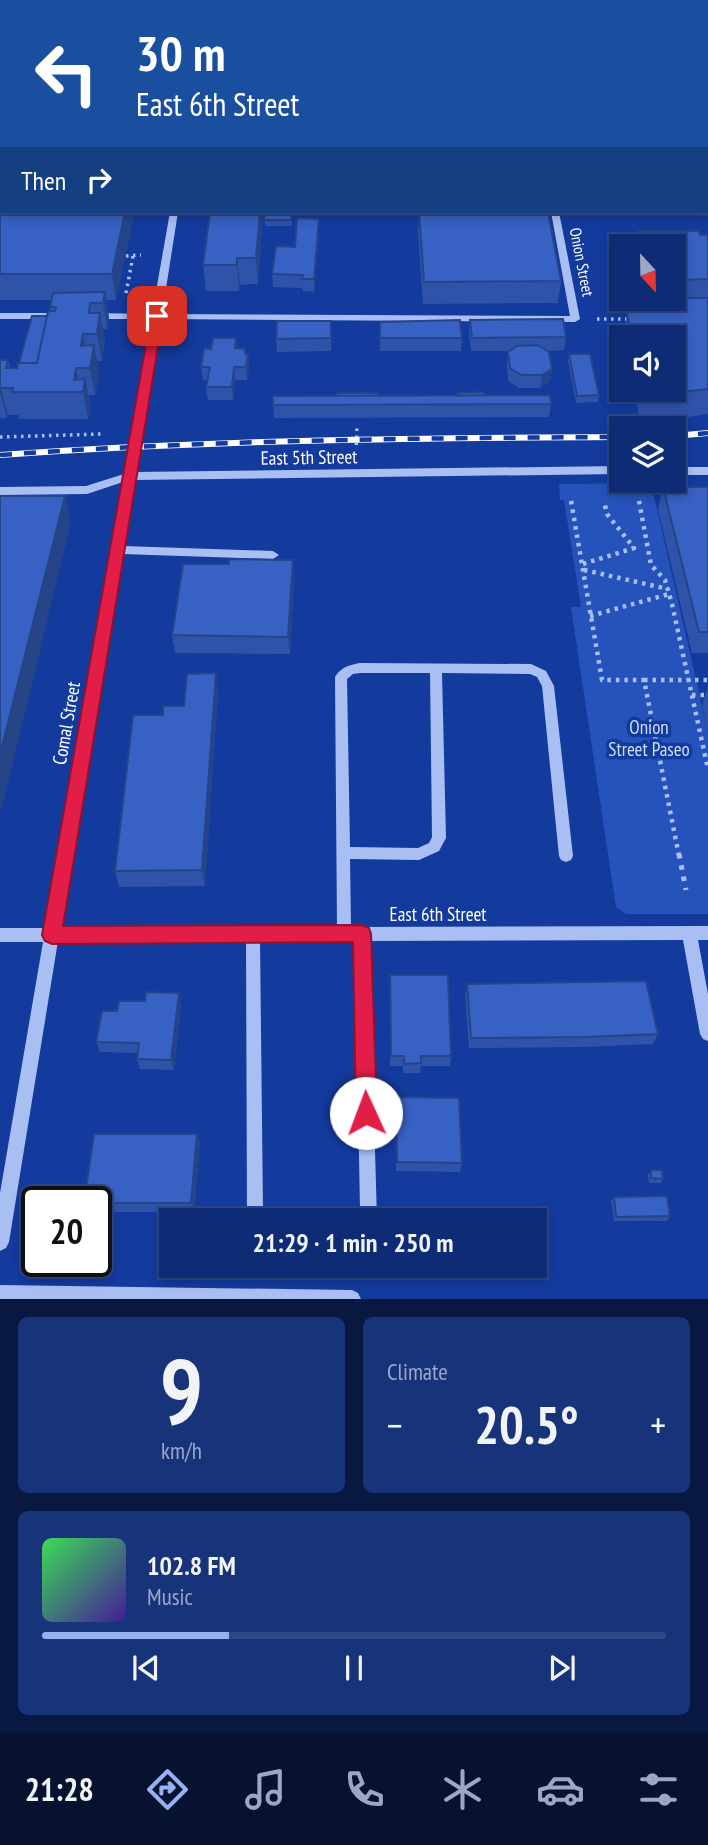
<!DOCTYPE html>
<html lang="en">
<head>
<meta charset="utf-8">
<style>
  body { margin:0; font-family:"PT Sans Narrow",sans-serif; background:#17347b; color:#f1f3f6; height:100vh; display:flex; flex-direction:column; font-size:26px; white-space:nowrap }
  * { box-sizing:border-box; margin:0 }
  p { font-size:23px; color:#9ba7c5 }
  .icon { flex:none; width:38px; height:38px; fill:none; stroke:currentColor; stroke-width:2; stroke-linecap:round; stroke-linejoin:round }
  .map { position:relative; height:1299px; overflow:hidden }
  .drawer { display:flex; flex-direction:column; gap:18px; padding:18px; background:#081841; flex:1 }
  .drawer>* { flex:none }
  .banner { position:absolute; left:0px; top:0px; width:709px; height:214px; box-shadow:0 4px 10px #0003,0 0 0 2px #2e4888; background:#1a4fa0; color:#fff; overflow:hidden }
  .needle { width:46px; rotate:158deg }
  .buttons { position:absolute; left:609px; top:234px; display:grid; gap:14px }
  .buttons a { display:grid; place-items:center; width:77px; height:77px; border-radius:0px; background:#0e2c76; box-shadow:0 4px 10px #0003,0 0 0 2px #2e4888; font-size:35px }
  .speed { position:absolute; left:21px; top:1186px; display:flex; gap:14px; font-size:35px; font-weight:700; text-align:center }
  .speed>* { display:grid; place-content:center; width:91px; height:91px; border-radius:50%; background:#0e2c76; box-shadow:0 4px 10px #0003,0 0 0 2px #2e4888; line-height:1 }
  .speed .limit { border:4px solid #111; border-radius:10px; background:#fff; color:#111 }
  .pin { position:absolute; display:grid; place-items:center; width:60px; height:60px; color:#fff; margin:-30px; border-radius:14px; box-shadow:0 4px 10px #0006 }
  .me { position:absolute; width:77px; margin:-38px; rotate:358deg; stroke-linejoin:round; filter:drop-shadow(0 0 5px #0008) }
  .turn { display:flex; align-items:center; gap:24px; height:147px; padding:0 21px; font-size:32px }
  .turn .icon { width:91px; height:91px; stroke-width:2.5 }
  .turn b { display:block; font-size:49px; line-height:60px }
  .then { display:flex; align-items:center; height:66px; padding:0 21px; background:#0003; gap:14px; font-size:26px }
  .big { font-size:52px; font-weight:700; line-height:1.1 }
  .drawer .card { flex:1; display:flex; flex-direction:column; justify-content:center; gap:10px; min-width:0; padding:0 24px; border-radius:10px; background:#17347b }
  .drawer .dial { align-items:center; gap:0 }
  .dial b { font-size:91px; line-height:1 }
  .song { display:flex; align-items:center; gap:21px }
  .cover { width:84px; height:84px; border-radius:10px; background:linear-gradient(135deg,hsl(130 70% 55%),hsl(260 70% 35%)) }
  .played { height:7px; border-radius:4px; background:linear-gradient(90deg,#95b2f1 30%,#2e4888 30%) }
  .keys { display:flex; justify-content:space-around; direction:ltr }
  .heat { display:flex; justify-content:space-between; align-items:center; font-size:38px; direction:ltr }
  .drawer .tiles { flex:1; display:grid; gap:18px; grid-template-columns:1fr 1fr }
  .card:last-child { grid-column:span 2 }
  .trip { position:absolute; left:159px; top:1208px; width:388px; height:70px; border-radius:0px; background:#0e2c76; box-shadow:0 4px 10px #0003,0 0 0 2px #2e4888; font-weight:700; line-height:70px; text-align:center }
  .menu { display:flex; height:112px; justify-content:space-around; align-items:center; background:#06122f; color:#9ba7c5 }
  .menu .icon { width:49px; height:49px }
  .menu .on { color:#95b2f1 }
  .menu b { font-size:32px; color:#f1f3f6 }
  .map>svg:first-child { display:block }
  .green { fill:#2653bb }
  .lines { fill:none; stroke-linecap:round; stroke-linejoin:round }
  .path-far2 { stroke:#a9bff4; stroke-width:3.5; stroke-dasharray:2.5 4.5; stroke-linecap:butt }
  .path-far1 { stroke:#a9bff4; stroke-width:4.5; stroke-dasharray:3.5 5; stroke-linecap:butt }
  .path { stroke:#a9bff4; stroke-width:5; stroke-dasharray:4.5 7; stroke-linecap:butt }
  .minor { fill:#a9bff4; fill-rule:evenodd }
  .rail-casing { stroke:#fff; stroke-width:6 }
  .rail { stroke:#133a9d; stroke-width:4.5; stroke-dasharray:12; stroke-linecap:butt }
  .wall { fill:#2f53a8; fill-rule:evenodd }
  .shaded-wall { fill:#264488 }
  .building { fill:#3761c3; stroke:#264488; stroke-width:2 }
  .route { fill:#e11d48; stroke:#92132f; stroke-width:2 }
  .labels { text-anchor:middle; stroke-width:7; stroke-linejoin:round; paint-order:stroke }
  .far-street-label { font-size:16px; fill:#fff; stroke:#133a9d }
  .street-label { font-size:19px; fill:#fff; stroke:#133a9d }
  .park-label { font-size:19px; fill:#d1dffd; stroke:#133a9d }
</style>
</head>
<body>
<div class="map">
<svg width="708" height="1299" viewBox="0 0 708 1299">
  <rect width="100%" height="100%" fill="#133a9d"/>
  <path class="green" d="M651,483L708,732V914H626L616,907L571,607H581L564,500H560L559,484Z"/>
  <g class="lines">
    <path class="path-far2" d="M126,256L141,255
      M126,293L133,256
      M597,319H630
      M0,437L101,434
      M356,452L357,425"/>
    <path class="path-far1" d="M571,501L602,680H644L679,856
      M639,501L651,565L665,580L672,604L708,769
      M583,564L634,548L607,514L604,501
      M584,570L668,589
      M590,616L669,594
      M644,680H708
      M692,695H708"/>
    <path class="path" d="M679,854L686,890"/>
    <path class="minor" d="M91,0H97V2H91Z
      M205,0H211V2H205Z
      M707,18H708V22H707Z
      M0,22H2V26H0Z
      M0,75H2V80H0Z
      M707,93H708V97H707Z
      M0,153H2V157H0Z
      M707,192H708V198H707Z
      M170,212H178L162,314L570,316L551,212H559L580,319L575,322L161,319L135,472L621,466V474L134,480L123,546L273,551L279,555L273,559L122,554L60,928L337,927L335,677C341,667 349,665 360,663L531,664L546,671L554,686L573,856L571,860L566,862L561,860L559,856L542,686L537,677L530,674L442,673L446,838L439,851L419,860L350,859L351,927L708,926V940H698L708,994V1041L703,1039L700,1034L683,940L369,941L377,1220H247L246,941H58L9,1242L6,1248L0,1251V1193L43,942H0V928H46L123,482L87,494L0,495V487L86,486L124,474L151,319H93L88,316L93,313L152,314ZM360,673H430L432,837L429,843L418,848L350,847L347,679L353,674ZM260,941H355L360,1210H263Z
      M0,313H47L52,316L47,319H0Z
      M674,467H708V475H674Z
      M0,1285L352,1290L358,1293L361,1299H0Z"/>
    <g class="rail-casing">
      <path id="rail" d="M674,436L708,433
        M0,455C207,440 414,438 621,437"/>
    </g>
    <use href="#rail" class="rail"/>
  </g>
  <path class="wall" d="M240,0H290V2H240Z
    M683,0H708V2H684Z
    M0,193L2,212H132L133,219L116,300H106L109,318L107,329H103L105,339L102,361H96L99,372L95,395H88L91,406L88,419H19L18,415H8L7,418H0V360H8L10,368H17L51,311L50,307L52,300H0Z
    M210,212H263L258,284L240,285L239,291H206L203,265Z
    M265,212H292V226H265Z
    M419,212L561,281L558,303L423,304L418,233Z
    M319,219V231L314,292L303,291L302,288L273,287L272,274Z
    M639,231L708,235V414L674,419H645L639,415L634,390H674V338H623L627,314L658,309L659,301H617L607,256L610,235L638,234ZM621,247H674V299H621Z
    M470,320L566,337L564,350L547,351L552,369L550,382L540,388H519L508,381L507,365L508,352L510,351H471L469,333Z
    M331,321V351L277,352L276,339Z
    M380,322L462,338L461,351H380Z
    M236,338L237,348L245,349L246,354H248L249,367L247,380H235L233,400H208L206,387L207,380H203L201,367L211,349Z
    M569,354L599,395L598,402L576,403L568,361Z
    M485,395L551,404L549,417L274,418L273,405L377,396Z
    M663,487H708V653H692L658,509Z
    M229,564L294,578L290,654L175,653L172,635Z
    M708,686V732L702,705Z
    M218,690L205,886L119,887L115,871L163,715Z
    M390,975L451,1056L450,1066H421L420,1073H403V1066H390Z
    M467,984L658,1034L653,1044L584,1047L469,1048L465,995Z
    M181,1004L174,1070L140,1069L137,1059L138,1053L100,1052L96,1042Z
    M396,1097L462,1163L460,1172L396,1171Z
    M197,1134L200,1143L194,1212H96V1202Z
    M651,1170L663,1179L661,1183H649L648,1175Z
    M614,1197L670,1216L667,1221H614L611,1201Z"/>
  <path class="shaded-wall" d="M125,212H132L133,219L116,300L112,274Z
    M260,212H263L258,284L256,258Z
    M319,219V231L314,292V279Z
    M237,258L240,285L239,291L237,265Z
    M105,292L109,318L107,329L103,303Z
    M100,313L105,339L102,361L97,334Z
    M83,334L88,361L81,346Z
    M94,345L99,372L95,395L90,368Z
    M248,354L249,367L247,380L246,367Z
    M234,367L235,380L233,400L232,387Z
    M76,368L81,392L74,380Z
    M552,369L550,382L540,388L542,375Z
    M85,379L91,406L88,419L83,392Z
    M1,388L8,415L7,418L0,393Z
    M65,496L71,523L1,812L0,808V754Z
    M293,560L294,578L290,654L288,637Z
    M216,673L218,690L205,886L202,870Z
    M179,993L181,1004L174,1070L171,1060Z
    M197,1134L200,1143L194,1212L191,1203Z"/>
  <path class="building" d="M0,193H2V212H125L112,274H0Z
    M210,212H260L256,258H237V265H203Z
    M265,212H292L291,220H264Z
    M419,212H548L561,281L424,282Z
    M297,218L319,219L314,279H302L303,275L272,274L276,246L295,247Z
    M639,231H699L700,235H708V279L674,280V247H621V279L610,235L639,234Z
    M105,292L103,303H90L89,313H100L97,334H83L81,346L94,345L90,368H76L74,380L85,379L83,392H12L13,388H1L0,390V360H8L6,368H17L18,363H37L48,311H55L56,307H50L53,293Z
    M674,298H708V389L680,392H651L648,390H674V338H633L627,314L631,310L663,309L661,299H674Z
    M32,316H47L37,363H19Z
    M563,319L566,337L472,338L470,320Z
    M460,320L462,338H380V322Z
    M277,321H331V338L276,339Z
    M213,338H236L235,348L245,349V354H248L246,367H234L232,387H206L210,367H201L204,348L211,349Z
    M538,345L549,352L552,369L542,375H521L510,368L508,352L517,346Z
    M569,354H590L599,395L577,396Z
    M484,392L485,395L458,396L457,393Z
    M337,393H377V396H337Z
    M550,395L551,404L273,405V396Z
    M663,487H708V632H699Z
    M0,496H65L0,754Z
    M229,559L293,560L288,637L172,635L183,564H229Z
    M216,673L202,870L115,871L133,715H163V706H184L187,674Z
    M390,975H448L451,1056H421V1063L404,1064V1056H391Z
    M646,981L658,1034L587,1037L471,1038L467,984Z
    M146,992L179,993L171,1060L137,1059L139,1043L96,1042L102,1011H117L119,1001H145Z
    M396,1097L459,1098L462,1163L397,1162Z
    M94,1134H197L191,1203H96V1202H84Z
    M651,1170H662L663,1179L651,1178Z
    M667,1196L670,1216L616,1217L614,1197Z"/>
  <path class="route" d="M157,313L163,316L63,926L362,925L369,928L371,934L377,1113L374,1120L366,1123L359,1120L356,1113L353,942L52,944L45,941L42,935L151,316Z"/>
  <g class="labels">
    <g class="far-street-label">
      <text transform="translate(582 262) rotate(79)" y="6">Onion Street</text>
    </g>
    <g class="street-label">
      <text transform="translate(309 457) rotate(-1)" y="7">East 5th Street</text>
      <text transform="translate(66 723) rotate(-80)" y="7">Comal Street</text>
      <text x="438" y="921">East 6th Street</text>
    </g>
    <g class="park-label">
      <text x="649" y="734">Onion<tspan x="649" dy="22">Street Paseo</tspan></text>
    </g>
  </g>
</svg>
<div class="buttons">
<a><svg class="needle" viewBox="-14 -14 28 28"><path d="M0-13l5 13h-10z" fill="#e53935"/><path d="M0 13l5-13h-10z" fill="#9ba7c5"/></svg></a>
<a><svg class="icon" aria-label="sound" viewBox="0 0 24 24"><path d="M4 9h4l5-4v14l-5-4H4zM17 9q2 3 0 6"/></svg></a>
<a><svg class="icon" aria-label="layers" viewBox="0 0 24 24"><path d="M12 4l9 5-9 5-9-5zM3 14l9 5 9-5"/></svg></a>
</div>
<div class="speed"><div class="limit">20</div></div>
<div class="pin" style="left:157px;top:316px;background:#d93025"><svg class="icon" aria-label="arrive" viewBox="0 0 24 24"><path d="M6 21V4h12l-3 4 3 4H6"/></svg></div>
<svg class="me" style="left:366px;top:1113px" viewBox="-20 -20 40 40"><circle r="19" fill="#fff"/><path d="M0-13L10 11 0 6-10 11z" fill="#e11d48"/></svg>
<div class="trip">21:29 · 1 min · 250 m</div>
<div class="banner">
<div class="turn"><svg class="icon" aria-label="left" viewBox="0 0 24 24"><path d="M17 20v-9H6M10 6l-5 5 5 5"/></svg><div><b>30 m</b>East 6th Street</div></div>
<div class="then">Then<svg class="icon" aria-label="right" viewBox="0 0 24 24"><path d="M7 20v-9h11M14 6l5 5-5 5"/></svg></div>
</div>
</div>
<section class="drawer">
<div class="tiles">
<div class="card dial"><b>9</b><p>km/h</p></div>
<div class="card"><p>Climate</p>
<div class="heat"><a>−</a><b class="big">20.5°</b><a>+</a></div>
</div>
<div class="card">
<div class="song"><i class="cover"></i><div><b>102.8 FM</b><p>Music</p></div></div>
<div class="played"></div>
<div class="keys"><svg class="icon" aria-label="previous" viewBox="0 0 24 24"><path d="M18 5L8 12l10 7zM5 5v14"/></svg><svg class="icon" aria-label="pause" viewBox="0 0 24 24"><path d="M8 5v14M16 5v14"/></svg><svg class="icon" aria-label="next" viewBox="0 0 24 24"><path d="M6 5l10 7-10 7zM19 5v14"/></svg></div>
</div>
</div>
</section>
<nav class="menu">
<b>21:28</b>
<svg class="icon on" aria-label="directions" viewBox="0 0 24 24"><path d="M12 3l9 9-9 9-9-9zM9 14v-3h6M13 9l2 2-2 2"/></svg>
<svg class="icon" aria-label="music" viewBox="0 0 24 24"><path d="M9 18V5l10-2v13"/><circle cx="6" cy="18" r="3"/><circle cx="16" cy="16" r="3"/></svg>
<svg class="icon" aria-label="phone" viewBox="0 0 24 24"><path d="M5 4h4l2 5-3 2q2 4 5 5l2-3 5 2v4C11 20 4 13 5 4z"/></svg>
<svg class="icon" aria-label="climate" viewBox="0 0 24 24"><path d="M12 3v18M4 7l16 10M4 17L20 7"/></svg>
<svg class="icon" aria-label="car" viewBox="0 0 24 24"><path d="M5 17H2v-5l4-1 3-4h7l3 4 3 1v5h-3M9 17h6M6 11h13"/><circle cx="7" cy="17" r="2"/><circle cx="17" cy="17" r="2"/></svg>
<svg class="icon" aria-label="filters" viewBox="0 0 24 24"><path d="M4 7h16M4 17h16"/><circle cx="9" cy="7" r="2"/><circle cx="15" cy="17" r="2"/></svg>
</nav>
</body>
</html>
